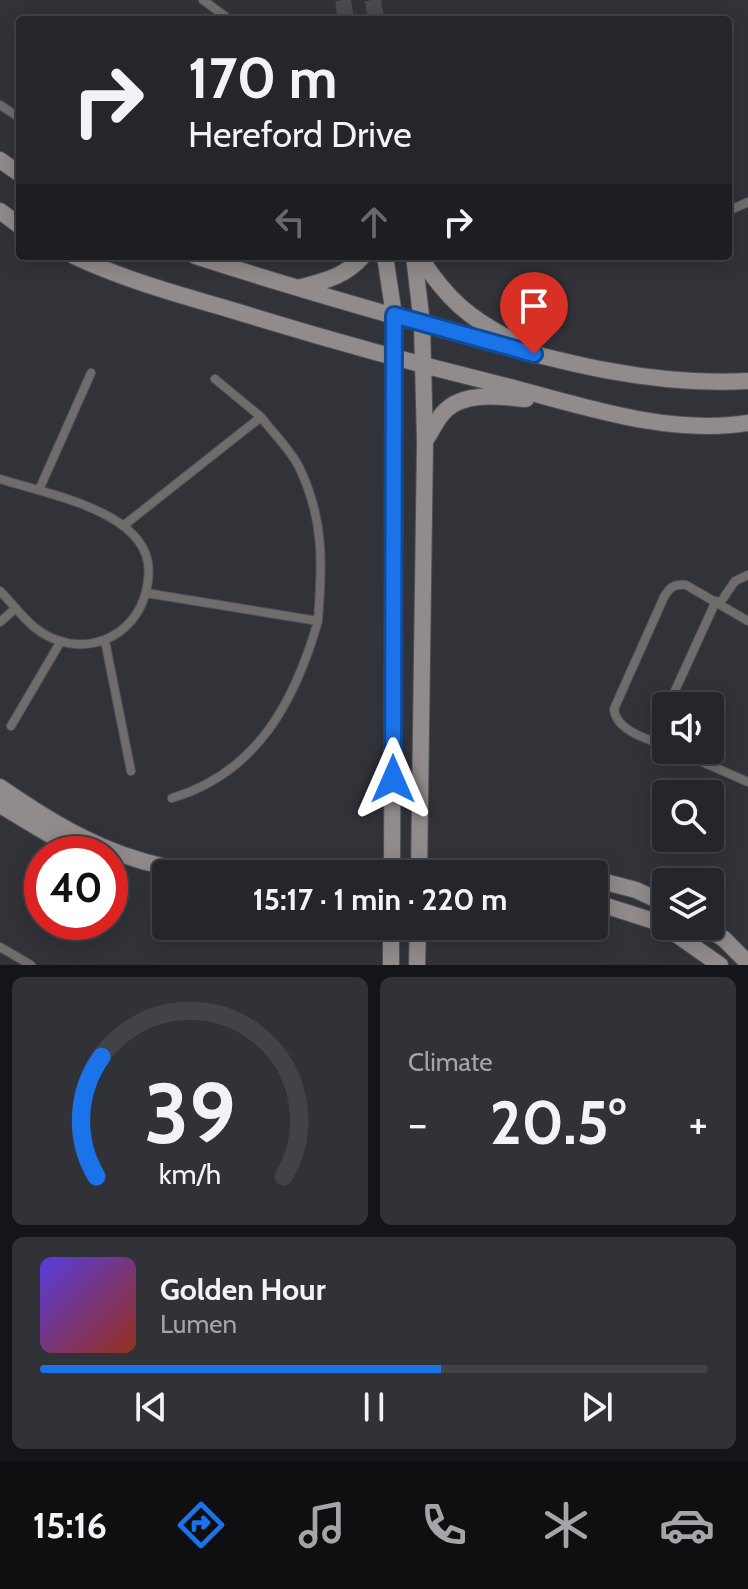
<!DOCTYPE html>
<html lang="en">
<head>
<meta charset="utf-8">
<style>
  body { margin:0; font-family:Cabin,sans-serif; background:#313237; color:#f1f3f6; height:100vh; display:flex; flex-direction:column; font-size:30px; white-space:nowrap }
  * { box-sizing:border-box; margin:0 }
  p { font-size:26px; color:#a3a5a9 }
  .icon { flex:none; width:44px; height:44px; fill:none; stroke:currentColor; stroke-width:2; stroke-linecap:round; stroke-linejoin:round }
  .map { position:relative; height:965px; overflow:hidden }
  .side { display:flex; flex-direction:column; gap:12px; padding:12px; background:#141518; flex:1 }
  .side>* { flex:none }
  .hud { position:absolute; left:16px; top:16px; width:716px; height:244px; border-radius:8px; box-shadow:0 4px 20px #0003,0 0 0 2px #424347; background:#25262b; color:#f1f3f6; overflow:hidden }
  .buttons { position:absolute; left:652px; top:692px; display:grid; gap:16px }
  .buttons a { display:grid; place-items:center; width:72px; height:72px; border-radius:8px; background:#25262b; box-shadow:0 4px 20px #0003,0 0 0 2px #424347; font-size:40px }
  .speed { position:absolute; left:24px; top:836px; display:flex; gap:16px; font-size:40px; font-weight:700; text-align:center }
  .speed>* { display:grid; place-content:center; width:104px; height:104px; border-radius:50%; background:#25262b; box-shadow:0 4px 20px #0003,0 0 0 2px #424347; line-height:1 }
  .speed .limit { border:12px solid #d22; background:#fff; color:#111 }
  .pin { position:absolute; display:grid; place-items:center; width:68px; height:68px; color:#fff; margin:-82px -34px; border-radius:50% 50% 50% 0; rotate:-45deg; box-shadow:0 0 8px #0007 }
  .pin .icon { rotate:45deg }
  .me { position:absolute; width:88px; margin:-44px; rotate:0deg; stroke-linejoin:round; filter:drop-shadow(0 0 6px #0008) }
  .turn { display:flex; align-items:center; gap:28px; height:168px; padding:0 40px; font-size:36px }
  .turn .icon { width:104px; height:104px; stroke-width:2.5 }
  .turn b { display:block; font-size:56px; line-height:68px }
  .lanes { display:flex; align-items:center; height:76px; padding:0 40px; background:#0003; justify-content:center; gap:40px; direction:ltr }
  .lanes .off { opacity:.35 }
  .big { font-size:60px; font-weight:800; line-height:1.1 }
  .side .tile { flex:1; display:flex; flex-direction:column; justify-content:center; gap:12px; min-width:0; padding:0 28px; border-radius:12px; background:#313237 }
  .side .dial { align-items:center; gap:0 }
  .dial svg { height:208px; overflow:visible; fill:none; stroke:#424347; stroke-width:7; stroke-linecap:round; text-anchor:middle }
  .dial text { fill:#f1f3f6; stroke:none }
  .song { display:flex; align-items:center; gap:24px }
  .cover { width:96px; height:96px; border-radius:12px; background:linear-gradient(135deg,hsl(250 70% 55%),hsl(10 70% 35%)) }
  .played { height:8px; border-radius:4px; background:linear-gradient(90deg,#1a73e8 60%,#424347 60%) }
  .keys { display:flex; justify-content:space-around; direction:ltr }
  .heat { display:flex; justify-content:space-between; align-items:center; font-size:44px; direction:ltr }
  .side .tiles { flex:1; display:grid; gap:12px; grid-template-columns:1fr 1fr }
  .tile:last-child { grid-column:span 2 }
  .trip { position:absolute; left:152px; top:860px; width:456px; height:80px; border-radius:8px; background:#25262b; box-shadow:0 4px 20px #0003,0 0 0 2px #424347; font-weight:800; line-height:80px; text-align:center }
  .tabs { display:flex; height:128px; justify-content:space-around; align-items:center; background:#0f0f11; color:#a3a5a9 }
  .tabs .icon { width:56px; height:56px }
  .tabs .selected { color:#1a73e8 }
  .tabs b { font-size:36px; color:#f1f3f6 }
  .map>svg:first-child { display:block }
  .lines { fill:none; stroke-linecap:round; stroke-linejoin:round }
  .secondary-tunnel { stroke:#4a4b51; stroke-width:16; stroke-dasharray:16 8; stroke-linecap:butt }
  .lane-casing { stroke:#4f5056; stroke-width:10 }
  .secondary-casing { stroke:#4f5056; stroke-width:18 }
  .lane { stroke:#706c6c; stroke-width:8 }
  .secondary { stroke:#918b8b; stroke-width:16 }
  .route-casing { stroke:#114b97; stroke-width:20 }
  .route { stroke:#1a73e8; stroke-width:14 }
</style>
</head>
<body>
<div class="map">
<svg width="748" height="965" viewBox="0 0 748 965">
  <rect width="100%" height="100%" fill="#313339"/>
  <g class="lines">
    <path class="secondary-tunnel" d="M343,0L346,20
      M373,0L376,20"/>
    <g class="lane-casing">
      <path id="lane" d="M203,0L230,20
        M0,105L20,118
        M728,211L748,202
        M0,479C39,491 94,502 126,528C146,545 152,562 147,587C137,641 77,662 34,627C21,616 11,602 0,591
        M39,490L91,373
        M123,526L261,417L215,379
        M146,593L318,621C322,564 325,521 299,467C290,449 273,433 261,417
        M720,603L735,581L748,575
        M0,622L16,608
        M105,641L131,771
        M668,706L716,601
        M11,726L61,641
        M652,741L666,711
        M666,746C648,739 616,731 614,709L664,597C670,587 674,584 686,585L748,621
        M675,750L748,782
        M172,798C257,773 295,701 318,621
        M0,947L31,965"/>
    </g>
    <g class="secondary-casing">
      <path id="secondary" d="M0,160L20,174
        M0,211L20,226
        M74,256C125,280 180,295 235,311C322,338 409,362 498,384C578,404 664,436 748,423
        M195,256C285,285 375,311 466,336C558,361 651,387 748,381
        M385,256L394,315L392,874
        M414,256L422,324L425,442L419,874
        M419,256C446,298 469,319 514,341
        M298,288C324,281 345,277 363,256
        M425,441C432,431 437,418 446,410C466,391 501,397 526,399
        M0,787C52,823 103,854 166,867L458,870L554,874
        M0,805L55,838L88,854
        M594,879L636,890L666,904
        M594,902L660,923L720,965
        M704,926L724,939L748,963
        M391,965V926
        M417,965L418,926"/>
    </g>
    <use href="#lane" class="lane"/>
    <use href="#secondary" class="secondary"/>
  </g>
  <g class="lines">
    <g class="route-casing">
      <path id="route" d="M393,779L394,315L534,354"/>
    </g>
    <use href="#route" class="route"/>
  </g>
</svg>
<div class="buttons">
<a><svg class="icon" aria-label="sound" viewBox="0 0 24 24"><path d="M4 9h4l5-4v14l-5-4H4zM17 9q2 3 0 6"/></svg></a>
<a><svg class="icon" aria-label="search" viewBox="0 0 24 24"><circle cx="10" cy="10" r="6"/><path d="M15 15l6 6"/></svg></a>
<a><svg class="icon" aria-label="layers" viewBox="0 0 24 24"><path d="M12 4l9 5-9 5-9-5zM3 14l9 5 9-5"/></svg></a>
</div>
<div class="speed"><div class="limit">40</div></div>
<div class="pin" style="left:534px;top:354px;background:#d93025"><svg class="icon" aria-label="arrive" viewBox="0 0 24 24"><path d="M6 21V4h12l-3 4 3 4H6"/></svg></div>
<svg class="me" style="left:393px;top:779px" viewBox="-20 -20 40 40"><path d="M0-17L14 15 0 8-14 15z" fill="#1a73e8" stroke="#fff" stroke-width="4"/></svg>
<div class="trip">15:17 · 1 min · 220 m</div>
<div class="hud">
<div class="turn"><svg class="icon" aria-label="right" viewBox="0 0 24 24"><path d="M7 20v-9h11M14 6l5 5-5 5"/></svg><div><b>170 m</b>Hereford Drive</div></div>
<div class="lanes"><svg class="icon off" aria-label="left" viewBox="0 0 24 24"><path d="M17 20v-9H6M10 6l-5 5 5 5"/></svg><svg class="icon off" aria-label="ahead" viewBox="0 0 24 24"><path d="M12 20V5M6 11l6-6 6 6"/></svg><svg class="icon" aria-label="right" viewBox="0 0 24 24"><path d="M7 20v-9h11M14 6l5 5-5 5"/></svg></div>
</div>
</div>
<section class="side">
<div class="tiles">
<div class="tile dial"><svg viewBox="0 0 100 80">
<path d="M14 69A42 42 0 1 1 86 69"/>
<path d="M14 69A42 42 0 0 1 16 23" stroke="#1a73e8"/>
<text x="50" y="56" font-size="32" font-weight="700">39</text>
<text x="50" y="72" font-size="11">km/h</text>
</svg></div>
<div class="tile"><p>Climate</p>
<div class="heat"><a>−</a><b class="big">20.5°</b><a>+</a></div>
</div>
<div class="tile">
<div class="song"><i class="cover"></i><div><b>Golden Hour</b><p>Lumen</p></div></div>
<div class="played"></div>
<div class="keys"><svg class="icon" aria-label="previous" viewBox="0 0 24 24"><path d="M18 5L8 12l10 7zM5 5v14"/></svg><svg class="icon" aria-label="pause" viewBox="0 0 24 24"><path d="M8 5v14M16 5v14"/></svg><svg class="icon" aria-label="next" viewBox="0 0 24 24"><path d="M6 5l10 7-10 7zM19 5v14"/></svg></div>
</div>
</div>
</section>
<nav class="tabs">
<b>15:16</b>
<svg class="icon selected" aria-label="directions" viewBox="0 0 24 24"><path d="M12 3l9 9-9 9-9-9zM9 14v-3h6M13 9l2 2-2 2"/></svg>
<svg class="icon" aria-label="music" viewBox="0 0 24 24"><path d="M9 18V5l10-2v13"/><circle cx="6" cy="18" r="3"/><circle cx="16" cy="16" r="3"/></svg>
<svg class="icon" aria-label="phone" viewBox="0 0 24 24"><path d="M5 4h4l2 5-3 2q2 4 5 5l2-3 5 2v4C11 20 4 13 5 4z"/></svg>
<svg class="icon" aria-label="climate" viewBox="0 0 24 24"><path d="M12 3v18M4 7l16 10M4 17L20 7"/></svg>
<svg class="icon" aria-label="car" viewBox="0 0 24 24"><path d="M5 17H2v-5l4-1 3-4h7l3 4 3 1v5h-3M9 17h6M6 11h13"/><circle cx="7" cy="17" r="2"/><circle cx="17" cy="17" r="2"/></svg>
</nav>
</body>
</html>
